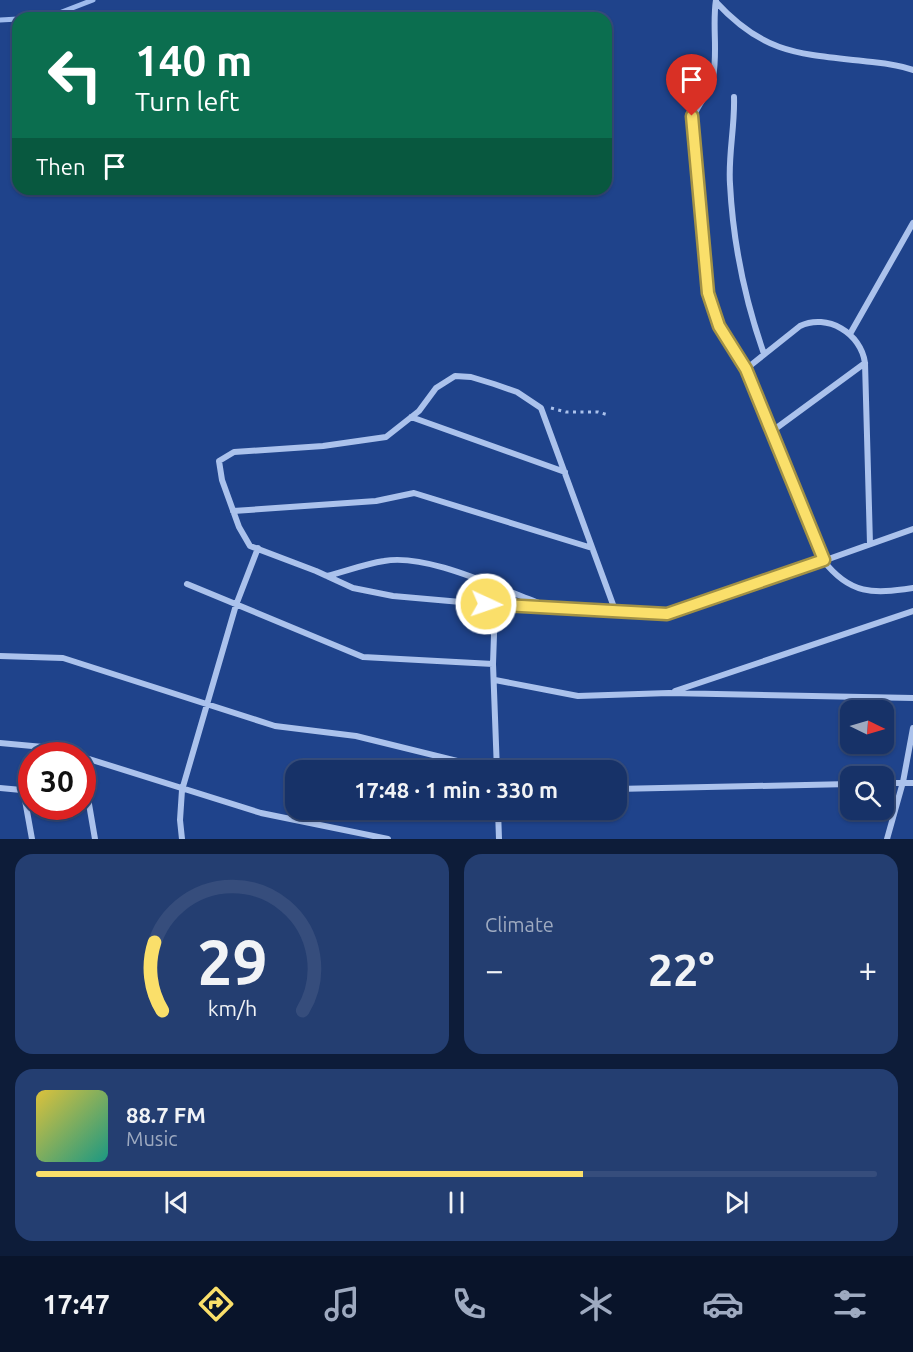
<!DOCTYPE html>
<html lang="en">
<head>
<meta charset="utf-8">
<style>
  body { margin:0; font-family:Ubuntu,sans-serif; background:#243e71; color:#f1f3f6; height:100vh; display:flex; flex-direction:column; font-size:22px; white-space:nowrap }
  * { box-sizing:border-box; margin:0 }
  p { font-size:20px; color:#9eaac0 }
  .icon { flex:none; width:33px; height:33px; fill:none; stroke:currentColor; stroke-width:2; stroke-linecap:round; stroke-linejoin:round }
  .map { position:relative; height:839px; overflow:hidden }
  .details { display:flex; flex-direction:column; gap:15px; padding:15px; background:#0d1c39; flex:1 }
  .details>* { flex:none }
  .hud { position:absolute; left:12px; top:12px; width:600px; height:183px; border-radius:18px; box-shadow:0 2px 4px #0004,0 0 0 2px #364d7c; background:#0b6e4f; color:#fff; overflow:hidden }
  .needle { width:39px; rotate:95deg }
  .tools { position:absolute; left:840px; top:700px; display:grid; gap:12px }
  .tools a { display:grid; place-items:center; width:54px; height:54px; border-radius:12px; background:#173268; box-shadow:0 2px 4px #0004,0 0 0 2px #364d7c; font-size:30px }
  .speed { position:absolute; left:18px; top:742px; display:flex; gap:12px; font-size:30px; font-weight:700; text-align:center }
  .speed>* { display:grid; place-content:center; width:78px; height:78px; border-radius:50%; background:#173268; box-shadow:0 2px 4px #0004,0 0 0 2px #364d7c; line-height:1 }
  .speed .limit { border:9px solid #d22; background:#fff; color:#111 }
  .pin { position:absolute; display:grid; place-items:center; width:51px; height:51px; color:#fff; margin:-62px -26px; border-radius:50% 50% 50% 0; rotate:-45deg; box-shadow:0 0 6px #0007 }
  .pin .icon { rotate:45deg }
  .me { position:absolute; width:66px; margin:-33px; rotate:93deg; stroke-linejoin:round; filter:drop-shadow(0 0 4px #0008) }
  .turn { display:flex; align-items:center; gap:21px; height:126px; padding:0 24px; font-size:27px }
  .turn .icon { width:78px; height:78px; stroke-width:2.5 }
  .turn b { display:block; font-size:42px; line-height:51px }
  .then { display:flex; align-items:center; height:57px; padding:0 24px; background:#0003; gap:12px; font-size:22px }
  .big { font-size:45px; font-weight:700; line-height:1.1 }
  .details .tile { flex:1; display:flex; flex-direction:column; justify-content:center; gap:9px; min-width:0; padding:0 21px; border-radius:18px; background:#243e71 }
  .details .dial { align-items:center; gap:0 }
  .dial svg { height:156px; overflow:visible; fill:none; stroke:#364d7c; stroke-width:7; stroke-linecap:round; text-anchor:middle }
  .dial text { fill:#f1f3f6; stroke:none }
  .song { display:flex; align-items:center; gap:18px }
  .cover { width:72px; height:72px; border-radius:9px; background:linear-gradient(135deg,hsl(50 70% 55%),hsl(170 70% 35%)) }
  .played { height:6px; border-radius:3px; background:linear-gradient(90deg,#fadf6a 65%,#364d7c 65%) }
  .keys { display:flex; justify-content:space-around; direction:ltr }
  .heat { display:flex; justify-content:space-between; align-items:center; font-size:33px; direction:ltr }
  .details .tiles { flex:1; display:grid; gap:15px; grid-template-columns:1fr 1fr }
  .tile:last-child { grid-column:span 2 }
  .trip { position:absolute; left:285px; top:760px; width:342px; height:60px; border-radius:18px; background:#173268; box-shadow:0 2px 4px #0004,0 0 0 2px #364d7c; font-weight:700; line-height:60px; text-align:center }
  .tabs { display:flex; height:96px; justify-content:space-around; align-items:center; background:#09142a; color:#9eaac0 }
  .tabs .icon { width:42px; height:42px }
  .tabs .active { color:#fadf6a }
  .tabs b { font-size:27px; color:#f1f3f6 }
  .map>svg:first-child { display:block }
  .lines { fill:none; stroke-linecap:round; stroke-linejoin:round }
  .stream { stroke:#9ebbed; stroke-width:5 }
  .path { stroke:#abc2ec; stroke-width:3; stroke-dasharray:3 4.5; stroke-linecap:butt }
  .street { stroke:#abc2ec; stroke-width:6 }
  .route-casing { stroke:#a29145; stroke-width:15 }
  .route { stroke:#fadf6a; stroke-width:10 }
</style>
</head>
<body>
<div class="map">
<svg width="913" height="839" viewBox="0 0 913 839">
  <rect width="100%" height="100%" fill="#1f438b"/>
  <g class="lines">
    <path class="stream" d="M29,18L54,15L93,0
      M0,20L18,19"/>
    <path class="path" d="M551,408L566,412H598L608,415"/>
    <path class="street" d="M716,0C712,25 718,52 713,77C709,97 692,108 691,129L711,309L746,369L823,560C850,595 873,594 913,588
      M716,2C763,53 797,54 863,61C879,63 897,64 913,70
      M734,97C735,127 728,155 730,184C733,242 745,300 764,354
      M850,334L913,223
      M746,369L800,326C827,313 861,333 865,363L870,544
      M411,417L565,472
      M771,432L865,363
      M233,511L376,501L414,493L592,548
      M327,576C346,571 365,564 384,561C428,553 499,589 542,604
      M187,584L363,657L493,664
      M486,604L488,585
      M495,605L493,664L497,771
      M615,610L541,408L517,392L494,384L471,377L455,376L436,388L419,411L386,437L323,446L234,452L219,461L222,480L239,527L250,546L316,571L353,588L393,596L495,605L654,614H667L696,606L913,529
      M0,656L63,658L275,726L356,736L498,771
      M495,680L578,696L669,693L913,698
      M675,691L913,611
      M0,743L54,748L261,813L388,839
      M884,783H913
      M0,788L32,791
      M23,789L32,839
      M616,789L850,784
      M82,803L89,804L95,839
      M498,810L499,839
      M182,839L180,820L182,790L236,605L258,548
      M887,839L903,782L913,728"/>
  </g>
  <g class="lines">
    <g class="route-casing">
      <path id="route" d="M486,604L667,614L824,560L746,369L719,326L708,293L692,116"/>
    </g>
    <use href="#route" class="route"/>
  </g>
</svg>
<div class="tools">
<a><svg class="needle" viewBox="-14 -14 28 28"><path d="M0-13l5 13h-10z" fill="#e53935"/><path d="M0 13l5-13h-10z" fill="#9eaac0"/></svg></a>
<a><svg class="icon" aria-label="search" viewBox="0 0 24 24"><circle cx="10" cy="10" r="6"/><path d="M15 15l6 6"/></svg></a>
</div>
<div class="speed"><div class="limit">30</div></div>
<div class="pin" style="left:692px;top:116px;background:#d93025"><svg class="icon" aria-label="arrive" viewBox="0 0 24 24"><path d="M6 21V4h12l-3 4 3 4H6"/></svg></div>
<svg class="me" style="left:486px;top:604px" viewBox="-20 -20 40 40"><circle r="17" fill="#fadf6a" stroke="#fff" stroke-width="3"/><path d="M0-11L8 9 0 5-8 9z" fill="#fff"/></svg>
<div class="trip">17:48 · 1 min · 330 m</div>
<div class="hud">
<div class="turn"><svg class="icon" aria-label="left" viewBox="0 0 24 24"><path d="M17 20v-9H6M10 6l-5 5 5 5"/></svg><div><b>140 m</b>Turn left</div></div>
<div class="then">Then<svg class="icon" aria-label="arrive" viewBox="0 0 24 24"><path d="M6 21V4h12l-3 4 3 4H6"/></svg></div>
</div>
</div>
<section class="details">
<div class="tiles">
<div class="tile dial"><svg viewBox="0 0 100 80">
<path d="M14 69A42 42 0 1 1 86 69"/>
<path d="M14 69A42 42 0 0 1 10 34" stroke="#fadf6a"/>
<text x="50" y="56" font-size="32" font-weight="700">29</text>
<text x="50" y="72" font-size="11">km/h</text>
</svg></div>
<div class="tile"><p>Climate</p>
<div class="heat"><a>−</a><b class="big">22°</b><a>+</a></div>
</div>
<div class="tile">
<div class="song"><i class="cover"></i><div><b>88.7 FM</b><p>Music</p></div></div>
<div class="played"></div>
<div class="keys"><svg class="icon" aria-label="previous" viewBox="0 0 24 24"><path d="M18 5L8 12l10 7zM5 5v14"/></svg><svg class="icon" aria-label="pause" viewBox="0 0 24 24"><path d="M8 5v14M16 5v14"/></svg><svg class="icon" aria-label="next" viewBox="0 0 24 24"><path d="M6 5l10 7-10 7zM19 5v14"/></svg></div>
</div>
</div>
</section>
<nav class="tabs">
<b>17:47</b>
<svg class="icon active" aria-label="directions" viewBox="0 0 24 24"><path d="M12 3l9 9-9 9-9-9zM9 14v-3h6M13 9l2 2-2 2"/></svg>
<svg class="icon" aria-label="music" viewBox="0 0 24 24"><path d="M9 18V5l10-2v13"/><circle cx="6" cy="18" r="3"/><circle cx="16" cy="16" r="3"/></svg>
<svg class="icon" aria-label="phone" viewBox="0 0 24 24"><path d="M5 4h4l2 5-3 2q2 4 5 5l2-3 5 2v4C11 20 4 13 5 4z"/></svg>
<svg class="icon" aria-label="climate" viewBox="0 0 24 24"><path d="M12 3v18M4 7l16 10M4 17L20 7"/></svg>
<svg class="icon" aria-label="car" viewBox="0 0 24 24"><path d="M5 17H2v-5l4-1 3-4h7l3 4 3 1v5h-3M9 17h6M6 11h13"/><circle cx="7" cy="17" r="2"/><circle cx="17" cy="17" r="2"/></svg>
<svg class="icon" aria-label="filters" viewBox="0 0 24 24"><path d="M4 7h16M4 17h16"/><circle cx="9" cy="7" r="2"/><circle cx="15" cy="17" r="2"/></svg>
</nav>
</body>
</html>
